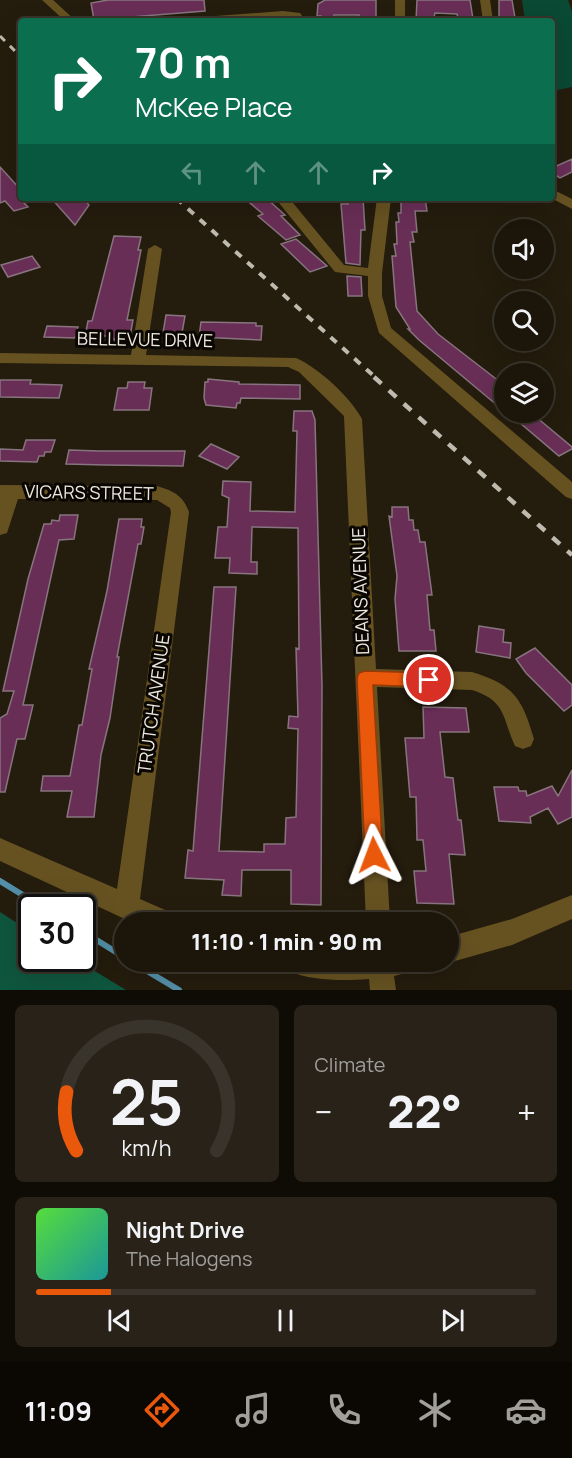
<!DOCTYPE html>
<html lang="en">
<head>
<meta charset="utf-8">
<style>
  body { margin:0; font-family:Manrope,sans-serif; background:#282218; color:#f1f3f6; height:100vh; display:flex; flex-direction:column; font-size:22px; white-space:nowrap }
  * { box-sizing:border-box; margin:0 }
  p { font-size:20px; color:#a09f9c }
  .icon { flex:none; width:33px; height:33px; fill:none; stroke:currentColor; stroke-width:2; stroke-linecap:round; stroke-linejoin:round }
  .map { position:relative; height:990px; overflow:hidden }
  .drawer { display:flex; flex-direction:column; gap:15px; padding:15px; background:#0f0c06; flex:1 }
  .drawer>* { flex:none }
  .guide { position:absolute; left:18px; top:18px; width:537px; height:183px; border-radius:6px; box-shadow:0 6px 24px #0002,0 0 0 2px #39342b; background:#0b6e4f; color:#fff; overflow:hidden }
  .buttons { position:absolute; left:494px; top:219px; display:grid; gap:12px }
  .buttons a { display:grid; place-items:center; width:60px; height:60px; border-radius:50%; background:#1b150a; box-shadow:0 6px 24px #0002,0 0 0 2px #39342b; font-size:30px }
  .speed { position:absolute; left:18px; top:894px; display:flex; gap:12px; font-size:30px; font-weight:700; text-align:center }
  .speed>* { display:grid; place-content:center; width:78px; height:78px; border-radius:50%; background:#1b150a; box-shadow:0 6px 24px #0002,0 0 0 2px #39342b; line-height:1 }
  .speed .limit { border:3px solid #111; border-radius:9px; background:#fff; color:#111 }
  .pin { position:absolute; display:grid; place-items:center; width:51px; height:51px; color:#fff; margin:-26px; border:3px solid #fff; border-radius:50%; box-shadow:0 2px 6px #0007 }
  .me { position:absolute; width:66px; margin:-33px; rotate:357deg; stroke-linejoin:round; filter:drop-shadow(0 0 4px #0008) }
  .turn { display:flex; align-items:center; gap:21px; height:126px; padding:0 18px; font-size:27px }
  .turn .icon { width:78px; height:78px; stroke-width:2.5 }
  .turn b { display:block; font-size:42px; line-height:51px }
  .lanes { display:flex; align-items:center; height:57px; padding:0 18px; background:#0003; justify-content:center; gap:30px; direction:ltr }
  .lanes .off { opacity:.35 }
  .big { font-size:45px; font-weight:800; line-height:1.1 }
  .drawer .widget { flex:1; display:flex; flex-direction:column; justify-content:center; gap:9px; min-width:0; padding:0 21px; border-radius:9px; background:#282218 }
  .drawer .dial { align-items:center; gap:0 }
  .dial svg { height:156px; overflow:visible; fill:none; stroke:#39342b; stroke-width:7; stroke-linecap:round; text-anchor:middle }
  .dial text { fill:#f1f3f6; stroke:none }
  .song { display:flex; align-items:center; gap:18px }
  .cover { width:72px; height:72px; border-radius:9px; background:linear-gradient(135deg,hsl(110 70% 55%),hsl(180 70% 35%)) }
  .played { height:6px; border-radius:3px; background:linear-gradient(90deg,#ea580c 15%,#39342b 15%) }
  .keys { display:flex; justify-content:space-around; direction:ltr }
  .heat { display:flex; justify-content:space-between; align-items:center; font-size:33px; direction:ltr }
  .drawer .tiles { flex:1; display:grid; gap:15px; grid-template-columns:1fr 1fr }
  .widget:last-child { grid-column:span 2 }
  .trip { position:absolute; left:114px; top:912px; width:345px; height:60px; border-radius:30px; background:#1b150a; box-shadow:0 6px 24px #0002,0 0 0 2px #39342b; font-weight:800; line-height:60px; text-align:center }
  .tabs { display:flex; height:96px; justify-content:space-around; align-items:center; background:#0b0804; color:#a09f9c }
  .tabs .icon { width:42px; height:42px }
  .tabs .current { color:#ea580c }
  .tabs b { font-size:27px; color:#f1f3f6 }
  .map>svg:first-child { display:block }
  .green { fill:#0a4934 }
  .forest { fill:#0f563e }
  .lines { fill:none; stroke-linecap:round; stroke-linejoin:round }
  .stream { stroke:#538fa8; stroke-width:6 }
  .building { fill:#692e56; stroke:#87747f; stroke-width:1.5 }
  .minor { fill:#665221; fill-rule:evenodd }
  .rail-far2 { stroke:#bfbaaf; stroke-width:3; stroke-dasharray:7 7; stroke-linecap:butt }
  .rail-far1 { stroke:#bfbaaf; stroke-width:4; stroke-dasharray:8 8; stroke-linecap:butt }
  .rail { stroke:#bfbaaf; stroke-width:4.5; stroke-dasharray:10 10; stroke-linecap:butt }
  .route { fill:#ea580c; stroke:#983908; stroke-width:1.5 }
  .labels { text-anchor:middle; stroke-width:6; stroke-linejoin:round; paint-order:stroke }
  .street-label { font-size:18px; fill:#eee9df; stroke:#0a0703 }
</style>
</head>
<body>
<div class="map">
<svg width="572" height="990" viewBox="0 0 572 990">
  <rect width="100%" height="100%" fill="#241c0d"/>
  <path class="green" d="M522,0H568L572,12V87L552,91V21H525Z"/>
  <path class="forest" d="M0,912L31,932L32,958L75,959L126,990H0Z"/>
  <g class="lines">
    <path class="stream" d="M0,881L44,908
      M82,931L124,957
      M132,962L179,990"/>
  </g>
  <path class="building" d="M108,0H204L205,11L94,20L91,3Z
    M325,0H376V20L359,19V15H334L333,21H321V16H317L318,4Z
    M417,0H470L473,19H458L457,14L435,13L433,21H416Z
    M499,0H512L515,18L499,17Z
    M572,159V172L560,178L552,173V168Z
    M0,167L21,190V198H29L31,201L24,203L28,207L14,211L5,201L0,203Z
    M51,198H83L89,205L75,225Z
    M244,198H266L285,215L281,216L300,235L286,240L258,216L263,214Z
    M348,198H363L365,230H361L360,265L346,263L341,204H348Z
    M401,198H425L427,211H415L417,232H412L414,242H410L417,311L438,334L504,385V411L419,340L408,329H410L396,307L392,256H396L394,244H397L396,222H399L398,213H401Z
    M114,236L141,237L138,250H141L127,320H133L129,342H114L115,339H109L110,336H85L88,321H92Z
    M296,239L326,265L327,266L310,272L281,244Z
    M32,256L40,267L8,277L1,265Z
    M347,276L361,277L362,296H348Z
    M166,315L185,316L182,333H163Z
    M201,322L256,323V326H262L261,340L199,337Z
    M47,326L78,327L75,338L44,337Z
    M208,379L239,382V384L300,385V399L241,398L240,403H237L236,408L206,405L204,398L205,382H208Z
    M0,380H31L30,384L62,385L59,398L0,397Z
    M128,382H145L144,388H152L149,410H114L118,388H127Z
    M294,411H312L315,420L322,686L321,905L291,904V870H242L241,896L222,895L224,880L185,878L188,850L193,851L214,587H236L219,851L264,852V844H285L286,818L296,817L298,729L288,728L289,716L298,717L296,648L299,649L298,528L252,527L251,562H257V574L229,573L230,558H215L218,527H227L229,498L222,495L223,481L251,482L250,511L295,512L297,431H293Z
    M507,412H530L572,447V449L559,456Z
    M26,440H55L51,452H45L44,456H39L37,462L0,461V449L23,450Z
    M211,444L239,457L227,469L199,456Z
    M69,450L99,451H185L183,466L105,465L66,464Z
    M392,507H408L409,520H413L414,530H418L420,542H425L432,595H427L430,630H434L436,651H399L395,599L397,576L389,516L392,517Z
    M60,515H78L74,539L59,540L23,705H33L25,739H17L5,792H0V718L7,714L14,691H3L28,579L44,524H51L52,520L59,521Z
    M119,519H142L141,527H144L141,544H138L117,657H119L110,718L101,755L94,817H67L72,791H41L43,776H70L79,725H82L92,669H89L107,591Z
    M479,626L504,630L503,642L511,643L510,658L476,652Z
    M535,648L572,685V705L564,711L526,673L516,659Z
    M423,707L466,708L469,732H440L445,777L453,778L458,820H461L465,855L449,854L454,904L417,903L414,871H426L423,840H417L416,797H410L405,738H424Z
    M572,770V817L558,824L548,808L530,817L531,823L499,821L494,787H518L519,791H526L527,796L552,786L558,796Z"/>
  <g class="lines">
    <path class="minor" d="M42,0H53L76,21H65Z
      M395,0H405V21H395Z
      M480,0H490L493,21H483Z
      M283,11L300,13L306,21L283,17L230,21H183L188,18Z
      M552,189L572,199V209L551,198Z
      M275,198H289L344,265L368,268L377,198H391L382,273V296L391,328L572,482V499L566,497L379,333L368,296V276L335,272Z
      M155,245L162,249L146,355L296,358C319,368 350,397 362,419L376,669L472,672C514,685 522,698 534,739L531,746L523,749L515,746C502,718 507,701 472,690L377,687L390,922H366L344,416L299,372L288,367L0,363V353L131,355L148,249Z
      M0,485L157,486C173,491 183,495 189,512L140,899L172,913L175,922L127,920L0,861V838L117,889L171,512L170,508L157,500L18,499L7,533L0,535Z
      M572,895V919L512,945L448,963L445,962H448V937L512,919Z
      M284,962H417L413,971L394,976L396,990H370L369,979C343,981 312,981 288,971Z"/>
    <path class="rail-far2" d="M0,36L21,57"/>
    <path class="rail-far1" d="M176,198L376,378"/>
    <path class="rail" d="M374,377L572,555"/>
  </g>
  <path class="route" d="M365,671L429,673L434,675L437,680L434,685L429,687L373,685L383,855L381,861L374,864L368,861L365,855L357,678L359,673Z"/>
  <g class="labels">
    <g class="street-label">
      <text transform="translate(145 340) rotate(1)" y="6">BELLEVUE DRIVE</text>
      <text transform="translate(89 493) rotate(1)" y="6">VICARS STREET</text>
      <text transform="translate(361 591) rotate(-92)" y="6">DEANS AVENUE</text>
      <text transform="translate(154 704) rotate(-82)" y="6">TRUTCH AVENUE</text>
    </g>
  </g>
</svg>
<div class="buttons">
<a><svg class="icon" aria-label="sound" viewBox="0 0 24 24"><path d="M4 9h4l5-4v14l-5-4H4zM17 9q2 3 0 6"/></svg></a>
<a><svg class="icon" aria-label="search" viewBox="0 0 24 24"><circle cx="10" cy="10" r="6"/><path d="M15 15l6 6"/></svg></a>
<a><svg class="icon" aria-label="layers" viewBox="0 0 24 24"><path d="M12 4l9 5-9 5-9-5zM3 14l9 5 9-5"/></svg></a>
</div>
<div class="speed"><div class="limit">30</div></div>
<div class="pin" style="left:429px;top:680px;background:#d93025"><svg class="icon" aria-label="arrive" viewBox="0 0 24 24"><path d="M6 21V4h12l-3 4 3 4H6"/></svg></div>
<svg class="me" style="left:374px;top:855px" viewBox="-20 -20 40 40"><path d="M0-17L14 15 0 8-14 15z" fill="#ea580c" stroke="#fff" stroke-width="4"/></svg>
<div class="trip">11:10 · 1 min · 90 m</div>
<div class="guide">
<div class="turn"><svg class="icon" aria-label="right" viewBox="0 0 24 24"><path d="M7 20v-9h11M14 6l5 5-5 5"/></svg><div><b>70 m</b>McKee Place</div></div>
<div class="lanes"><svg class="icon off" aria-label="left" viewBox="0 0 24 24"><path d="M17 20v-9H6M10 6l-5 5 5 5"/></svg><svg class="icon off" aria-label="ahead" viewBox="0 0 24 24"><path d="M12 20V5M6 11l6-6 6 6"/></svg><svg class="icon off" aria-label="ahead" viewBox="0 0 24 24"><path d="M12 20V5M6 11l6-6 6 6"/></svg><svg class="icon" aria-label="right" viewBox="0 0 24 24"><path d="M7 20v-9h11M14 6l5 5-5 5"/></svg></div>
</div>
</div>
<section class="drawer">
<div class="tiles">
<div class="widget dial"><svg viewBox="0 0 100 80">
<path d="M14 69A42 42 0 1 1 86 69"/>
<path d="M14 69A42 42 0 0 1 9 39" stroke="#ea580c"/>
<text x="50" y="56" font-size="32" font-weight="700">25</text>
<text x="50" y="72" font-size="11">km/h</text>
</svg></div>
<div class="widget"><p>Climate</p>
<div class="heat"><a>−</a><b class="big">22°</b><a>+</a></div>
</div>
<div class="widget">
<div class="song"><i class="cover"></i><div><b>Night Drive</b><p>The Halogens</p></div></div>
<div class="played"></div>
<div class="keys"><svg class="icon" aria-label="previous" viewBox="0 0 24 24"><path d="M18 5L8 12l10 7zM5 5v14"/></svg><svg class="icon" aria-label="pause" viewBox="0 0 24 24"><path d="M8 5v14M16 5v14"/></svg><svg class="icon" aria-label="next" viewBox="0 0 24 24"><path d="M6 5l10 7-10 7zM19 5v14"/></svg></div>
</div>
</div>
</section>
<nav class="tabs">
<b>11:09</b>
<svg class="icon current" aria-label="directions" viewBox="0 0 24 24"><path d="M12 3l9 9-9 9-9-9zM9 14v-3h6M13 9l2 2-2 2"/></svg>
<svg class="icon" aria-label="music" viewBox="0 0 24 24"><path d="M9 18V5l10-2v13"/><circle cx="6" cy="18" r="3"/><circle cx="16" cy="16" r="3"/></svg>
<svg class="icon" aria-label="phone" viewBox="0 0 24 24"><path d="M5 4h4l2 5-3 2q2 4 5 5l2-3 5 2v4C11 20 4 13 5 4z"/></svg>
<svg class="icon" aria-label="climate" viewBox="0 0 24 24"><path d="M12 3v18M4 7l16 10M4 17L20 7"/></svg>
<svg class="icon" aria-label="car" viewBox="0 0 24 24"><path d="M5 17H2v-5l4-1 3-4h7l3 4 3 1v5h-3M9 17h6M6 11h13"/><circle cx="7" cy="17" r="2"/><circle cx="17" cy="17" r="2"/></svg>
</nav>
</body>
</html>
